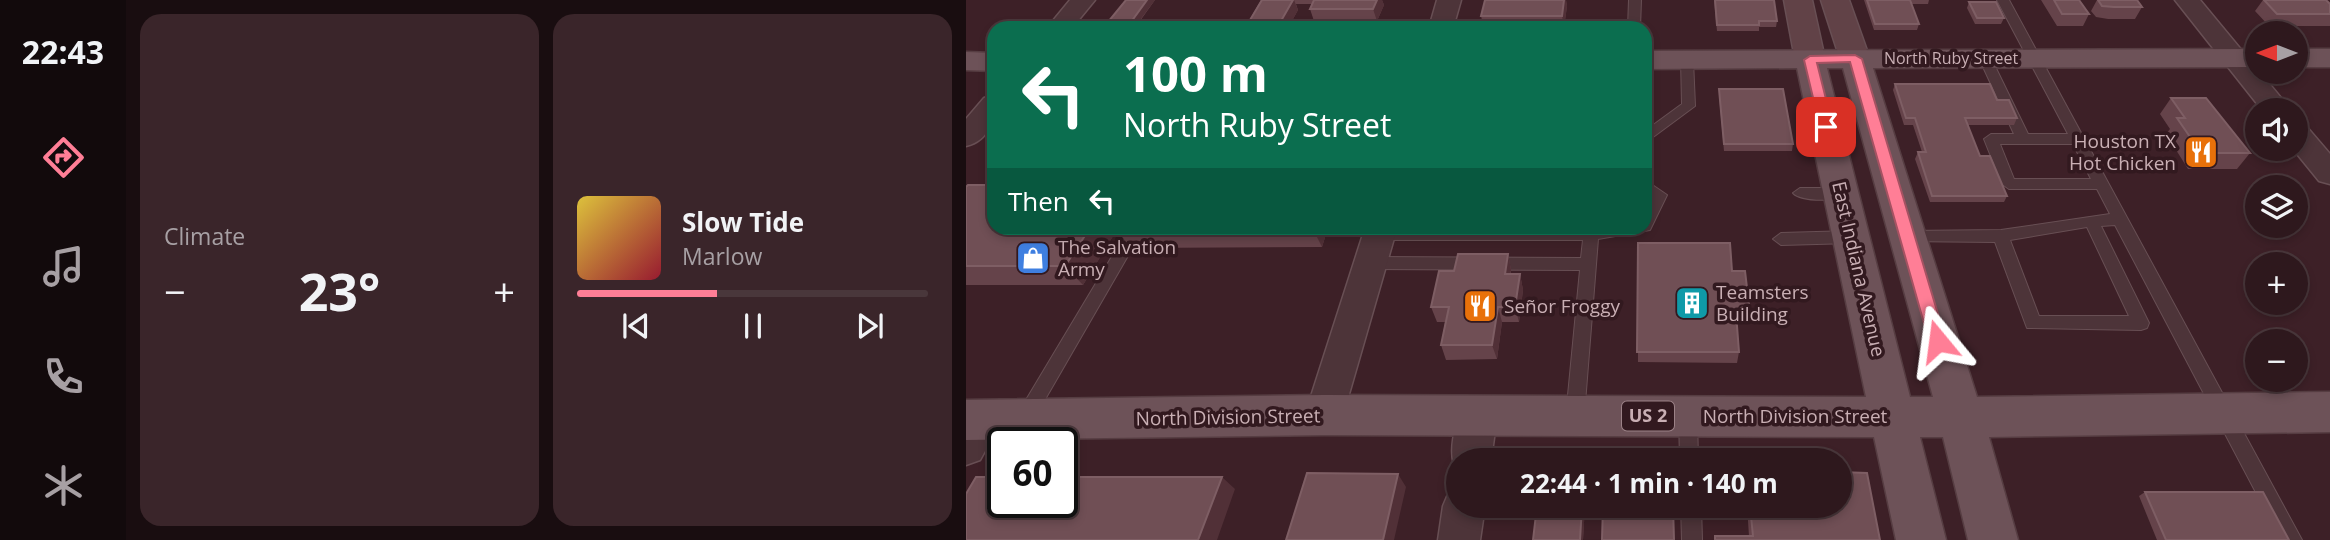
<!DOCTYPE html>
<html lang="en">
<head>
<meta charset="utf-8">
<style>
  body { margin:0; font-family:"Open Sans",sans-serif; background:#3a252a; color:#f1f3f6; height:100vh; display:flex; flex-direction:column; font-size:26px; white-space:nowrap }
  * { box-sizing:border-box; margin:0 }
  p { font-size:23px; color:#a7a0a4 }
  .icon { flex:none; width:38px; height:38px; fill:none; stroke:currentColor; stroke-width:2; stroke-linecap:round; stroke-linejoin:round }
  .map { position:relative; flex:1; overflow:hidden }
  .drawer { display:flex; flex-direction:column; gap:14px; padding:14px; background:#190d10; width:840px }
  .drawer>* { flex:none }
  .guide { position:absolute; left:21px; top:21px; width:665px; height:214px; border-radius:21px; box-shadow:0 4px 10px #0003,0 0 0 2px #49373b; background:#0b6e4f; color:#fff; overflow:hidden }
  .needle { width:46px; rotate:270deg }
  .fabs { position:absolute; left:1279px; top:21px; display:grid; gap:14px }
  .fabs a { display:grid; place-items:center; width:63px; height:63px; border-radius:50%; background:#2e181d; box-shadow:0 4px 10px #0003,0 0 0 2px #49373b; font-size:35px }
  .speed { position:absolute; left:21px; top:427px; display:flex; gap:14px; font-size:35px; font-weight:700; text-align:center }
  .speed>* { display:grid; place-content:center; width:91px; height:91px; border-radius:50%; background:#2e181d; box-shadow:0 4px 10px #0003,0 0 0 2px #49373b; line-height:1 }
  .speed .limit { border:4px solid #111; border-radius:10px; background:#fff; color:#111 }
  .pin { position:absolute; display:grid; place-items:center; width:60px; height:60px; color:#fff; margin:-30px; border-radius:14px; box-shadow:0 4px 10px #0006 }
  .me { position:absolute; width:77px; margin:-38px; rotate:344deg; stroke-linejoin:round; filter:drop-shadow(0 0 5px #0008) }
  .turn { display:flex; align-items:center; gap:24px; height:147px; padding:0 21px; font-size:32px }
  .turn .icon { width:91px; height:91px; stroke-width:2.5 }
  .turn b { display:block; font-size:49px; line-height:60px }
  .then { display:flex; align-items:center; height:66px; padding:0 21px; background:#0003; gap:14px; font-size:26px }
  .big { font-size:52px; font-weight:700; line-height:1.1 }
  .drawer .tile { flex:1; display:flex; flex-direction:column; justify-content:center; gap:10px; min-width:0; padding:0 24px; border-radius:21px; background:#3a252a }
  .song { display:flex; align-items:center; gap:21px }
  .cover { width:84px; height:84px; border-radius:10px; background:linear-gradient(135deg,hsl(50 70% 55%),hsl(350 70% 35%)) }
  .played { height:7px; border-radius:4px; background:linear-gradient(90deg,#ff7e96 40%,#49373b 40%) }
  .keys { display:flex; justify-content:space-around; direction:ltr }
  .heat { display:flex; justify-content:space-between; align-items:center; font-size:38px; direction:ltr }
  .drawer .tiles { flex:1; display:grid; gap:14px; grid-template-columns:repeat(2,1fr) }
  .trip { position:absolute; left:480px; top:448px; width:406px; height:70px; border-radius:35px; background:#2e181d; box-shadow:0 4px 10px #0003,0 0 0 2px #49373b; font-weight:700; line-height:70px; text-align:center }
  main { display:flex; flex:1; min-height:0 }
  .dock { display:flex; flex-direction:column; width:126px; justify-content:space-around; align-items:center; background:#120a0c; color:#a7a0a4 }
  .dock .icon { width:49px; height:49px }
  .dock .current { color:#ff7e96 }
  .dock b { font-size:32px; color:#f1f3f6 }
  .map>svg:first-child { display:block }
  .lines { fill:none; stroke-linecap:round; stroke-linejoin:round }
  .service-casing { stroke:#684f54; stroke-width:2 }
  .minor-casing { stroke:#684f54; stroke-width:3 }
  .secondary-casing { stroke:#684f54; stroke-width:3 }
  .primary-casing { stroke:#563d42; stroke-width:3 }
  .service { fill:#4d3439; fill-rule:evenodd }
  .minor { fill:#4d3439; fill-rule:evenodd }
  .secondary { fill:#614247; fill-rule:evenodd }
  .primary { fill:#6d5258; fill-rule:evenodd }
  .wall { fill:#65434a }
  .shaded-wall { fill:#513037 }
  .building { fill:#704f55; stroke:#7e5e64; stroke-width:2 }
  .route { fill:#ff7e96; stroke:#a65262; stroke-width:2 }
  .labels { text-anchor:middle; stroke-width:7; stroke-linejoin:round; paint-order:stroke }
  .far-street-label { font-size:16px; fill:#c9afb4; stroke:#32191f }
  .shield { fill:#32191f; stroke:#9c8287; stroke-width:2 }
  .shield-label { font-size:18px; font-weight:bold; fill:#c9afb4 }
  .poi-label { font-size:19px; fill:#c9afb4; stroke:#32191f; text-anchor:start }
  .street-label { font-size:19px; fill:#c9afb4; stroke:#32191f }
</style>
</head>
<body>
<main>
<nav class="dock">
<b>22:43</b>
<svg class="icon current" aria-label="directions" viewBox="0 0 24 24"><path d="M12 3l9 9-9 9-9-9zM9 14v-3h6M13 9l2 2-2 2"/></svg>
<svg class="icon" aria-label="music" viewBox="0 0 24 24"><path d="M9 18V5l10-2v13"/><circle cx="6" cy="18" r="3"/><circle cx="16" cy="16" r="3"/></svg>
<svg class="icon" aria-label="phone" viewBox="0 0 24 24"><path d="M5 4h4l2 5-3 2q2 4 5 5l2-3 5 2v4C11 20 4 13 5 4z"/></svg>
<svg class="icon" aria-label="climate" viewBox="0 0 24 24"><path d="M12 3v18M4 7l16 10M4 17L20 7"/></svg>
</nav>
<section class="drawer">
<div class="tiles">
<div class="tile"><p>Climate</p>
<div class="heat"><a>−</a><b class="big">23°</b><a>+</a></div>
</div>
<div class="tile">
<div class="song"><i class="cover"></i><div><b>Slow Tide</b><p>Marlow</p></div></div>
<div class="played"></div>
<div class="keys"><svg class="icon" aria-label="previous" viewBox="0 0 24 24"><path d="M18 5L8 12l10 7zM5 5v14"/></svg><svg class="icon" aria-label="pause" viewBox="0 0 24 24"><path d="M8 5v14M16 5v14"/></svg><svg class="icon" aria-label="next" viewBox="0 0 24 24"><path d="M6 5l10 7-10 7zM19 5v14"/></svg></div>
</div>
</div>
</section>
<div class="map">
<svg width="1364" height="540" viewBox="0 0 1364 540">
  <rect width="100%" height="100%" fill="#3d2027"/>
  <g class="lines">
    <g class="service-casing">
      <path id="service" d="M296,0H308L292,28H280Z
        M663,0H675L674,28H662Z
        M1031,0H1043L1336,540H1315L1149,225L1135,226L1183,323L1181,328L1175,330L1061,328L1029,242L936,241L933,237L941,231L1035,230L1144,214L1131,189H1043L1036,184L1018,139L1025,134H1048L1013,58L1015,55H1023L1025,58L1062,134H1102ZM1034,144H1107L1125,179H1048ZM1121,227L1163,316H1073L1044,240Z
        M721,56L727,60L729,106L679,143V131L716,104L715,60Z
        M679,180L701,195L684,230L632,239L618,416L615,422L609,424L603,422L600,416L614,270L404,269L398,267L396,263L398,259L404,257L615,258L617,240H413L405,234L413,228H679V211L686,197L679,192Z
        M834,188H876L883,193C875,202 835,202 827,193Z
        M163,228H178L66,422L60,424L54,422L51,416L54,410Z
        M886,231L894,237L886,243L815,245L807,239L815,233Z
        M722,409L728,411L731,417L732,460H714L713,417L716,411Z
        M715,506H735L736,540H716Z"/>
    </g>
    <g class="minor-casing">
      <path id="minor" d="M104,0H129L106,28H81Z
        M471,0H495L487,28H463Z
        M1209,0H1234L1325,110H1296Z
        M28,95C28,118 25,140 0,146V119L18,98Z
        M1330,124L1340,126L1364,154V184L1353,181L1327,149H1330Z
        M399,228H431L377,415L372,427L358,432L344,427L339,415Z
        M512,399L526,404L531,416L525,460H492V474C480,455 489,424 498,404Z
        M17,403L31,408L36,420L14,460L0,465V413L3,408Z
        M492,488V506H519L514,540H472L477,506L483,492Z"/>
    </g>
    <g class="secondary-casing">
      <path id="secondary" d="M818,0H846L859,59L855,65L844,68L833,65L829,59Z
        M855,0H883L904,59L900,65L889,68L878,65L874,59Z"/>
    </g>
    <g class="primary-casing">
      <path id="primary" d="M1292,49V67L907,68L1011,397L1364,392V432L1023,437L1052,540H1002L977,437H954L980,540H930L908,437L358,435L0,440V400L358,395L900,397L831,68L679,69V51ZM861,68H877L967,397H944Z
        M1330,49H1364V67H1330Z
        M0,52L28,53V71L0,70Z"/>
    </g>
    <use href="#service" class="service"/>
    <use href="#minor" class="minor"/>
    <use href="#secondary" class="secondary"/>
    <use href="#primary" class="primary"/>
  </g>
  <path class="wall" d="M160,0H189L169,28H146L142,22Z
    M296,0H416L418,5L411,21H348L344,9L346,4H330L332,10L322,28H288L284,20Z
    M519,0H600L601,6L598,28H518L515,16Z
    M748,0H808L811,21L810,27H793V31H751Z
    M898,0H963L962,4H945L953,24L951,30H908Z
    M1075,0H1113L1123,14L1117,26H1091Z
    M1131,0H1171L1176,7L1169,19H1142L1130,17L1125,11Z
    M1297,0L1363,3L1364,2V26H1303L1289,11Z
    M1003,2L1038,18L1035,24H1009L1001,8Z
    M929,84L1031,100L1051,118L1048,125H1002L1014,156L1041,196L1038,202H964L949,159L952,152H956L947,125H938L927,90Z
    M753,89L827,144L826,151H758L753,96Z
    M1205,98L1284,153L1271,169H1222L1200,134L1204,129L1194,114Z
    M22,185L152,228L117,285H0V187Z
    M155,228H362L356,247L165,248L152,232Z
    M672,243L766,271L784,313L782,324H771L773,352L771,363L672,362Z
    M542,254L545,270V274H554L557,290L553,322H536L531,359L480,360L475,345L479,322H471L465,307L488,271Z
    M1179,492L1323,540H1191L1173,496Z
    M563,506H619L617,540H567L570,515H566Z
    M781,506H873L914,540H748L749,536H783Z"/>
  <path class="shaded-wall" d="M181,0H189L168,28L165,22Z
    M327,0H328L332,10L322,28H318L315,21Z
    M411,0H416L418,5L411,21L407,9Z
    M598,0H600L601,6L598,28L596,16Z
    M124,228H152L117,285L99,266Z
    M349,228H362L356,247L348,231Z
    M542,254L545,270L542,290L539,274Z
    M554,274L557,290L553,322L549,307Z
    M532,307L536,322L531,359L526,345Z
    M432,474L440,487L428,540H417Z
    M256,477L269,489L251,540H232Z
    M616,506H619L617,540H614Z"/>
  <path class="building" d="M160,0H181L165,22H142Z
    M296,0H327L315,21L284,20Z
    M348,0H411L407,9H344Z
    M519,0H598L596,16H515Z
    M749,0H808L811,21H793V25H751Z
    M901,0H944L953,24H909Z
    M1088,0H1113L1123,14H1096Z
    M1132,0H1171L1176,7H1148L1136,6Z
    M1298,0H1360L1364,4V14H1311Z
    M1003,2H1030L1038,18H1011Z
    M929,84H1024L1031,100H1043L1051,118H999L1014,156H1024L1041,196H966L952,152H960L949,118H940Z
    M753,89H817L827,144H758Z
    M1205,98H1240L1284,153H1235L1211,118H1219Z
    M28,177V228H124L99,266H0V187L2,185H22Z
    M155,228H349L348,231L152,232Z
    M672,243H764L766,271H779L784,313H770L773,352H671Z
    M492,254H542L539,274H554L549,307H532L526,345H475L483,307H465L473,271H488Z
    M873,472L901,473L914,540H749V536H787L784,506H873Z
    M341,473L432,474L417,540H320Z
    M10,477H37V502H96V477H256L232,540H0V494Z
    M1179,492H1297L1323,540H1200Z
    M571,506H616L614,540H567Z
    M637,506H707L708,540H636Z"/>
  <path class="route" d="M889,55L896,59L980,341L972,348L963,341L884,62L851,63L867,127L860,131L854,127L838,60L844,56Z"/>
  <defs>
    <g id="restaurant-square" transform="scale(1.75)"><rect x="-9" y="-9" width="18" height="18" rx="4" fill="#e8710a" stroke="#32191f"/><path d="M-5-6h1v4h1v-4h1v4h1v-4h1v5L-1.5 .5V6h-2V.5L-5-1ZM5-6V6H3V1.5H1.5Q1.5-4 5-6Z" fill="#fff"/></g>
    <g id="shop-square" transform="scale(1.75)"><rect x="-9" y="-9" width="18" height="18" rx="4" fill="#3f7fe0" stroke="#32191f"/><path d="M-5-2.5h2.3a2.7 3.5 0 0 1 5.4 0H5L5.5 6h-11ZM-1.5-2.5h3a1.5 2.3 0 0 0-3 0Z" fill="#fff"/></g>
    <g id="building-square" transform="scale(1.75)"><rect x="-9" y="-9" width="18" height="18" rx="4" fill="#0f9aa8" stroke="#32191f"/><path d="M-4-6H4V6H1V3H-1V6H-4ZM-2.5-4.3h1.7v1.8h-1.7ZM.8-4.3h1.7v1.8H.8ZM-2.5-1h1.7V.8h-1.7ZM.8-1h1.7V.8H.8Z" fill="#fff"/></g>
  </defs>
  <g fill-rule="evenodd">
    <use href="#restaurant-square" x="1235" y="152"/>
    <use href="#shop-square" x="67" y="258"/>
    <use href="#building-square" x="726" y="303"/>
    <use href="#restaurant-square" x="514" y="306"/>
  </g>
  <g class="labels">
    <g class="far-street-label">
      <text x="985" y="64">North Ruby Street</text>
    </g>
    <rect class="shield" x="656" y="401.5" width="52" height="29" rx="5"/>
    <g class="shield-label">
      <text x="682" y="422">US 2</text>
    </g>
    <g class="poi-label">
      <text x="1210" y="148" text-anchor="end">Houston TX<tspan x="1210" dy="22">Hot Chicken</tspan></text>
      <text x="92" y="254">The Salvation<tspan x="92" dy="22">Army</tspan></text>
      <text x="750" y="299">Teamsters<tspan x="750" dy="22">Building</tspan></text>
      <text x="538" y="313">Señor Froggy</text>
    </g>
    <g class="street-label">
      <text transform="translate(893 269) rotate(77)" y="7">East Indiana Avenue</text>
      <text x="829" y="423">North Division Street</text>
      <text transform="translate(262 417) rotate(-1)" y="7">North Division Street</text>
    </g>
  </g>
</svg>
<div class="fabs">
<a><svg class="needle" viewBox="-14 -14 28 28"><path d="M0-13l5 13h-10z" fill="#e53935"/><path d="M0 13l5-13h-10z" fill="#a7a0a4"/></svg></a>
<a><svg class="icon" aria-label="sound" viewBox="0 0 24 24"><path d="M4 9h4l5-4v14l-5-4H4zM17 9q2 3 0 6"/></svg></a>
<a><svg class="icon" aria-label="layers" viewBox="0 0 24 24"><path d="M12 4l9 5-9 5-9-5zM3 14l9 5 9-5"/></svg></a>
<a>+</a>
<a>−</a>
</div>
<div class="speed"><div class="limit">60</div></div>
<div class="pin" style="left:860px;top:127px;background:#d93025"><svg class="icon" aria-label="arrive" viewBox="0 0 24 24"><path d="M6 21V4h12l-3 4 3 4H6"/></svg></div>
<svg class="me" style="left:972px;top:341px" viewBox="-20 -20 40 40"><path d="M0-17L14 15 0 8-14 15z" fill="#ff7e96" stroke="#fff" stroke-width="4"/></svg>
<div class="trip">22:44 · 1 min · 140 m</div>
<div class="guide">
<div class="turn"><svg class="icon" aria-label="left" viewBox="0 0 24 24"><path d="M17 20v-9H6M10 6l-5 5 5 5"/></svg><div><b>100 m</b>North Ruby Street</div></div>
<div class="then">Then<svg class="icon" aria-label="left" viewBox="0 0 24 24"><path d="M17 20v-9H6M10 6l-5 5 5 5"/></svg></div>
</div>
</div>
</main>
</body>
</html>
